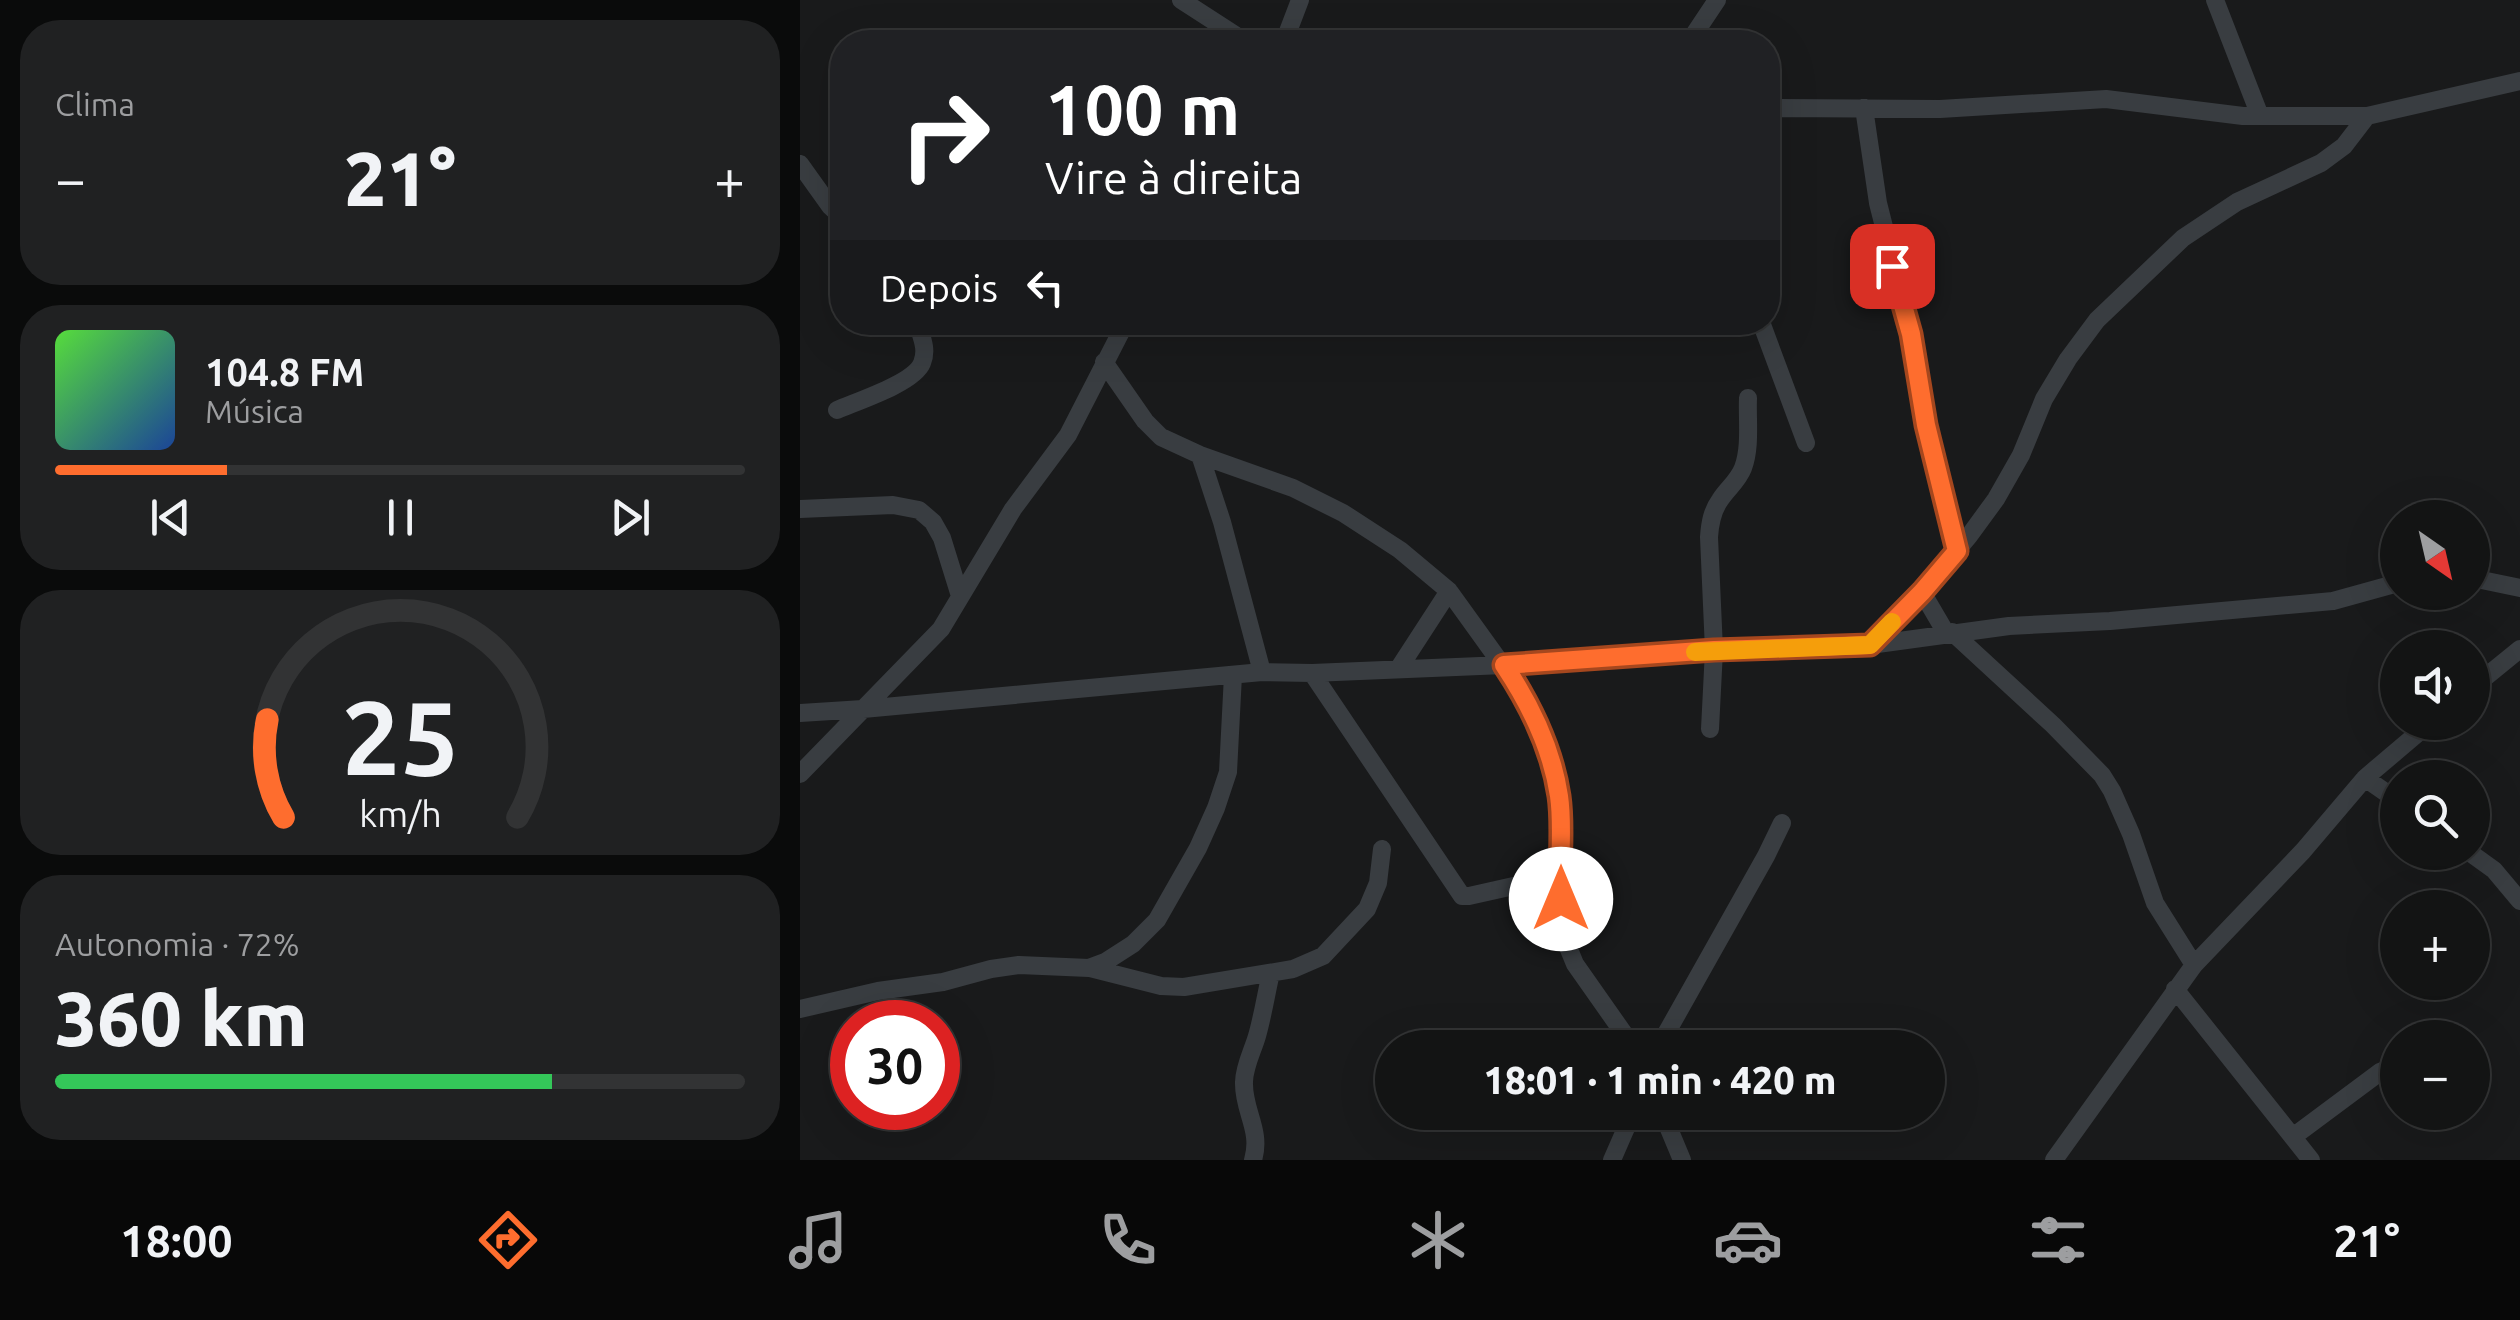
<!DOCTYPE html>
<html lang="pt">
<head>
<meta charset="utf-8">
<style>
  body { margin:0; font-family:Ubuntu,sans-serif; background:#202122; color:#f1f3f6; height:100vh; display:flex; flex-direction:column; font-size:38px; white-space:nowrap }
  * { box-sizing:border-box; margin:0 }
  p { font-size:32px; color:#9d9ea0 }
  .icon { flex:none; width:55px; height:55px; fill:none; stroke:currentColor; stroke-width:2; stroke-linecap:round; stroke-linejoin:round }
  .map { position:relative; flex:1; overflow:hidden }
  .drawer { display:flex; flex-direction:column; gap:20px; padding:20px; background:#0a0b0b; width:800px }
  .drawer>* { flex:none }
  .guide { position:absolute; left:30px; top:30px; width:950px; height:305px; border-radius:40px; box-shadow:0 10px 40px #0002,0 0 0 2px #323334; background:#202124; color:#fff; overflow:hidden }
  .needle { width:65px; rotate:146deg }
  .buttons { position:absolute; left:1580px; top:500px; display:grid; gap:20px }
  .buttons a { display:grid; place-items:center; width:110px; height:110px; border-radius:50%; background:#131414; box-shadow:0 10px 40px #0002,0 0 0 2px #323334; font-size:50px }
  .speed { position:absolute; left:30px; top:1000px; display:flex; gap:20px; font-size:50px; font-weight:700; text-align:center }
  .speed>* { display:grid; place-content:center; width:130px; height:130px; border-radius:50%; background:#131414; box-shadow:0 10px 40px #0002,0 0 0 2px #323334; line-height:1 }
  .speed .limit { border:15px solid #d22; background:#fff; color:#111 }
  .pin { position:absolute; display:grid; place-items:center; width:85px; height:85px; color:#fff; margin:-42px; border-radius:20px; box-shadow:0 5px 15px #0006 }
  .me { position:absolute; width:110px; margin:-55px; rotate:0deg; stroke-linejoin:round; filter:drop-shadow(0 0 8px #0008) }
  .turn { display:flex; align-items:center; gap:35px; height:210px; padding:0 50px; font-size:45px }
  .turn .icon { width:130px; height:130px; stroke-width:2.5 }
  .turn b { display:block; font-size:70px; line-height:85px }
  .then { display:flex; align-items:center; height:95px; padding:0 50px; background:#0003; gap:20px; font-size:38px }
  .big { font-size:75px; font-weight:800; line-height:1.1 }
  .drawer .card { flex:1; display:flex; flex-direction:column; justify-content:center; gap:15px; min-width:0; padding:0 35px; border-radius:40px; background:#202122 }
  .drawer .dial { align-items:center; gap:0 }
  .dial svg { height:260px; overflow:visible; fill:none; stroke:#323334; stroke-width:7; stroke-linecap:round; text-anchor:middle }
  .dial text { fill:#f1f3f6; stroke:none }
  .song { display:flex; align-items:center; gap:30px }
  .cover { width:120px; height:120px; border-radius:15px; background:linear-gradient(135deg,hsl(110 70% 55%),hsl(220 70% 35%)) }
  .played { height:10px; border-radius:5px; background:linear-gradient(90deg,#fe6d2e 25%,#323334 25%) }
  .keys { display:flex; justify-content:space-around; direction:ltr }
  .heat { display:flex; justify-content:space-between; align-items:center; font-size:55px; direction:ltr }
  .charge { height:15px; border-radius:8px; background:linear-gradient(90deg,#34c759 72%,#323334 0) }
  .trip { position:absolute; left:575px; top:1030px; width:570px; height:100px; border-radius:50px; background:#131414; box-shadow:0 10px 40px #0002,0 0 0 2px #323334; font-weight:800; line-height:100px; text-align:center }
  .dock { display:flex; height:160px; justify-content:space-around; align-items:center; background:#080808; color:#9d9ea0 }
  .dock .icon { width:70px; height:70px }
  .dock .on { color:#fe6d2e }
  .dock b { font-size:45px; color:#f1f3f6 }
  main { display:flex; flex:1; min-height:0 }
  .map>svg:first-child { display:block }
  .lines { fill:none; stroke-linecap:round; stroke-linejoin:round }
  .street { stroke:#393d41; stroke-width:18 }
  .route-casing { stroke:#a5471e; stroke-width:25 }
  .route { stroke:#fe6d2e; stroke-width:18 }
  .slow { stroke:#f59e0b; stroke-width:18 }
</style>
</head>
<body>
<main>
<section class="drawer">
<div class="card"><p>Clima</p>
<div class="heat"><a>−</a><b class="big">21°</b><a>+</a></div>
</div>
<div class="card">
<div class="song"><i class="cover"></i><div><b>104.8 FM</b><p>Música</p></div></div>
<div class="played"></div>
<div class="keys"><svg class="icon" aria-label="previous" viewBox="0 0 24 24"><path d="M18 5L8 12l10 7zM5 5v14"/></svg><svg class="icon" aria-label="pause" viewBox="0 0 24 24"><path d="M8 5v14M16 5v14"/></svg><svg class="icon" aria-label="next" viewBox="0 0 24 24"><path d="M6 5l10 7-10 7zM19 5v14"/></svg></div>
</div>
<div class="card dial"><svg viewBox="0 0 100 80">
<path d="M14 69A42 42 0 1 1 86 69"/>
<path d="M14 69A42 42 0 0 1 9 39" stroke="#fe6d2e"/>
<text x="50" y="56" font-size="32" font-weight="700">25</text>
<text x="50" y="72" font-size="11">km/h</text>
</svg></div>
<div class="card"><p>Autonomia · 72%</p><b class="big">360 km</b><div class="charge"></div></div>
</section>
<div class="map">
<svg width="1720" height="1160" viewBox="0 0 1720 1160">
  <rect width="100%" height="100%" fill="#191a1b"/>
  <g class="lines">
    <path class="street" d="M381,0L446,42
      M1415,0L1460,116
      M484,42L500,0
      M889,42L917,0
      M968,108L1140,109L1306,99L1443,116H1567L1720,81
      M1064,108L1078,203L1111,334L1126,425L1157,551
      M968,145L973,108
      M0,164L30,206L42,217
      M961,322L1006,443
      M304,362L345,421L361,437L400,455L493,488L543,513L600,550L649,591L726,698L748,752L759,795L762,830L759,876L761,930L775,964L834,1048
      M37,410C58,401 114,383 122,363C128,349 121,336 117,322
      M400,455L422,522L462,672
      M0,509L93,505L119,510L133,522L142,538L160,596
      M1672,578L1720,588
      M1122,592L1146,633
      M1152,632L1253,725L1302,775L1312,791L1331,834L1355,903L1394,965
      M1070,645L1122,592L1169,536L1196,499L1221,455L1244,399L1268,359L1297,320L1383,238L1437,202L1521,163L1544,146L1567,116
      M599,668L649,591
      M512,673L662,896H669L759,876
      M1672,688L1720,649
      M0,713L63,709L462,672L512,673L704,665L914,650L1070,645L1209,626L1310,621L1533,601L1598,583
      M910,729L914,650L909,537C910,523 912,511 920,500C927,489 938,481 943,468C951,447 947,420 948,398
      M0,774L141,629L213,509L268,435L326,322
      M1565,778L1598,801
      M1669,852L1694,870L1720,901
      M290,968L361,986L384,987L493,969L523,956L567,909L578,883L582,849
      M1375,989L1511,1160
      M0,1009L78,991L143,982L191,969L219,965L289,968L305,962L333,944L357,920L398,848L416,808L428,772L433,675
      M858,1048L966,856L982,823
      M862,1112L882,1160
      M1494,1136L1580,1072L1593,1067L1598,1069
      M453,1160C462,1130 443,1111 444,1082C444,1067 453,1050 457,1036C463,1015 466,994 471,973
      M812,1160L833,1112
      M1254,1160L1394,965L1503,851L1565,778L1631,722"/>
  </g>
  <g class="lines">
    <g class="route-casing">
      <path id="route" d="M761,899C758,865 764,830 759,796C752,749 730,704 704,665L914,650L1070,645L1122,592L1157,551L1126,425L1111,334L1092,266"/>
    </g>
    <use href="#route" class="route"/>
    <path class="slow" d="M895,652L1070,645L1092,622"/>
  </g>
</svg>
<div class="buttons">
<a><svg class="needle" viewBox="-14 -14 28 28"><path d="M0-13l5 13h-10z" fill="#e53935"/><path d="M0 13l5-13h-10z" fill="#9d9ea0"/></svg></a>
<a><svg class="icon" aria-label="sound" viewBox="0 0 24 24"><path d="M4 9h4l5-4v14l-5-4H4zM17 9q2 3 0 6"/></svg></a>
<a><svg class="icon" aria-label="search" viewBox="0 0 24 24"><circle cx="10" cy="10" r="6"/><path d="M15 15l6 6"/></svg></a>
<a>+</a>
<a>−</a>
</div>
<div class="speed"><div class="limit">30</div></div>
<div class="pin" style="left:1092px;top:266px;background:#d93025"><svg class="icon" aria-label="arrive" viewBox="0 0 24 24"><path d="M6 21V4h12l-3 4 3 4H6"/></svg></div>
<svg class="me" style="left:761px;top:899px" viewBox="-20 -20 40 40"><circle r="19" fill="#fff"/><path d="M0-13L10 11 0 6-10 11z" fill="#fe6d2e"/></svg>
<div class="trip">18:01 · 1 min · 420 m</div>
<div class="guide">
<div class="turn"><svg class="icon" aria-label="right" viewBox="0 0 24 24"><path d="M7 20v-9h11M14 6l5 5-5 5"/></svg><div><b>100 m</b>Vire à direita</div></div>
<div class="then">Depois<svg class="icon" aria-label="left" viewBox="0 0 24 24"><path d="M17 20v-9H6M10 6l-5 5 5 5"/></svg></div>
</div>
</div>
</main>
<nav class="dock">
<b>18:00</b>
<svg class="icon on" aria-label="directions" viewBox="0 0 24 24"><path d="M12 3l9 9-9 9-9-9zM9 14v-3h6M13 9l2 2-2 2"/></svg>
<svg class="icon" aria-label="music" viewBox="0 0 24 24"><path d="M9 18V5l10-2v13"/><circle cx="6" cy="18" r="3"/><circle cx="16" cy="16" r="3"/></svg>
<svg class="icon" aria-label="phone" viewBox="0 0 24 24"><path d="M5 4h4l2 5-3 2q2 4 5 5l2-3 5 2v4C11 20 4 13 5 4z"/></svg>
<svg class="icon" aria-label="climate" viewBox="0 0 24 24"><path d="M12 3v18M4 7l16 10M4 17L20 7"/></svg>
<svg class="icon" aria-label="car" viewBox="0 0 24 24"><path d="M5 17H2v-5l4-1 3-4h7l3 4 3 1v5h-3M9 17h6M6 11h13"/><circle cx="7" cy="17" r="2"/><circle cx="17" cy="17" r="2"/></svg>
<svg class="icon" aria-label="filters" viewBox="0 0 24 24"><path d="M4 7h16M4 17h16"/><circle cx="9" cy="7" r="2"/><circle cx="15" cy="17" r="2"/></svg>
<b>21°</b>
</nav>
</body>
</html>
